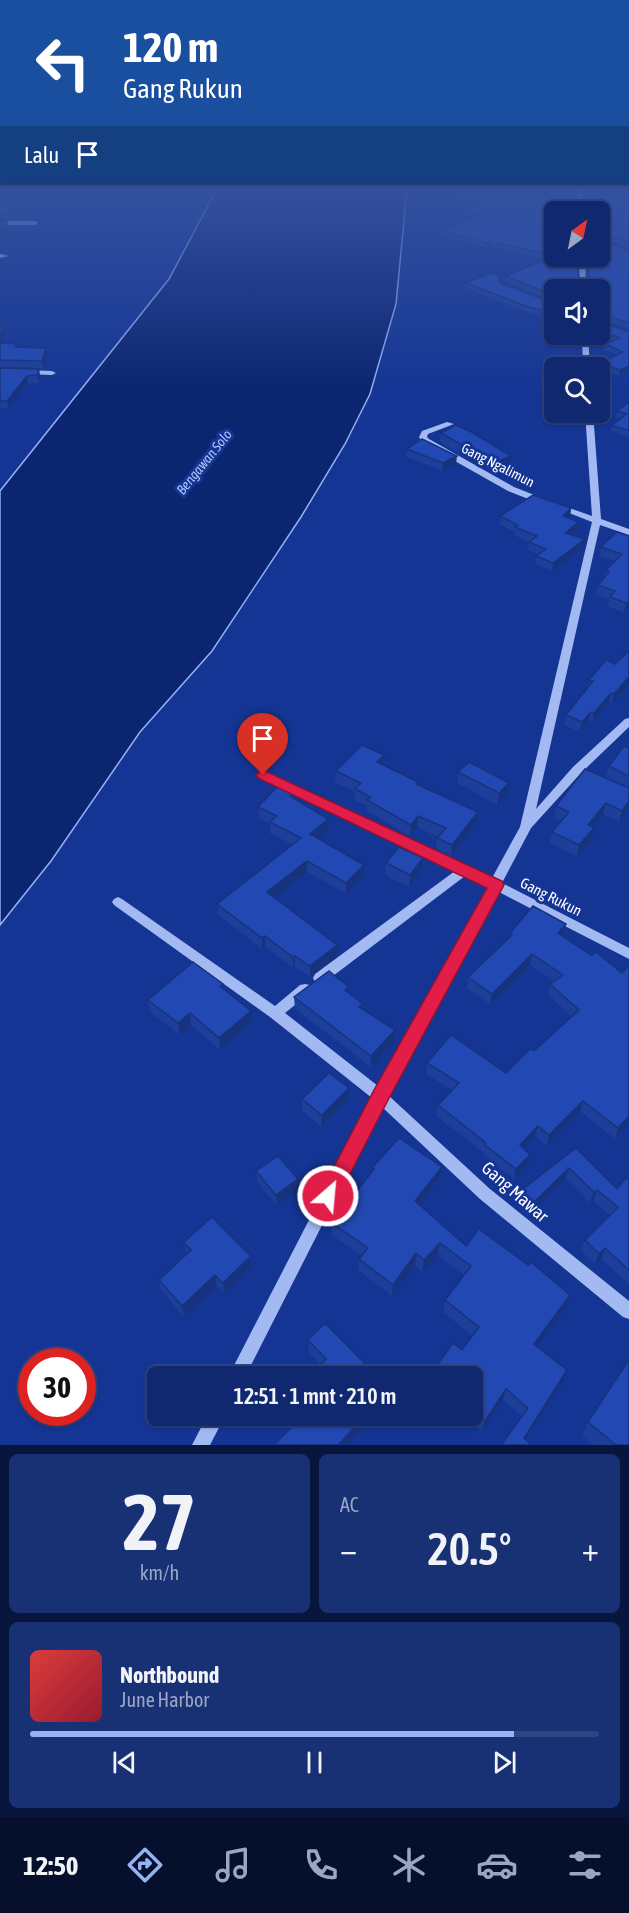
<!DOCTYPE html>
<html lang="id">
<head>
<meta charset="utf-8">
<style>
  body { margin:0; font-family:"Asap Condensed",sans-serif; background:#183074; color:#f1f3f6; height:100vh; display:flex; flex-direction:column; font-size:22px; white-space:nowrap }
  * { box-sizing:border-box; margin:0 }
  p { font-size:20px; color:#9ba6c3 }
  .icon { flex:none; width:33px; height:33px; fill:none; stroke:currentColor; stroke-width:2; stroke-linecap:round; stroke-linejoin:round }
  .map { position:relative; height:1445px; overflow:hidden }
  .details { display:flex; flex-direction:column; gap:9px; padding:9px; background:#08163d; flex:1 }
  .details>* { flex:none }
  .guide { position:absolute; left:0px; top:0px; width:630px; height:183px; box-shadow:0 2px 4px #0004,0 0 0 2px #2f4482; background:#1a4fa0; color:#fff; overflow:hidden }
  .needle { width:39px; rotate:33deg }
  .fabs { position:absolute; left:544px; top:201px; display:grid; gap:12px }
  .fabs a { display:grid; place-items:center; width:66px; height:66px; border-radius:9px; background:#0f286f; box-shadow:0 2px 4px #0004,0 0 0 2px #2f4482; font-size:30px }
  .speed { position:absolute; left:18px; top:1348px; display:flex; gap:12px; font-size:30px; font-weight:700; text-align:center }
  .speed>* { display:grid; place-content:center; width:78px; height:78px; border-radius:50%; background:#0f286f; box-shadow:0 2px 4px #0004,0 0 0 2px #2f4482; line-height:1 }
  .speed .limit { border:9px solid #d22; background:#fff; color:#111 }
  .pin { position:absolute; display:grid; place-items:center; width:51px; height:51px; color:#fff; margin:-62px -26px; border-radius:50% 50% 50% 0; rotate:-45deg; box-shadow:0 0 6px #0007 }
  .pin .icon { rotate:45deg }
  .me { position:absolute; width:66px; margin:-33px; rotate:27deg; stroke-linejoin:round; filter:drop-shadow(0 0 4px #0008) }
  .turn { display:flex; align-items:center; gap:21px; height:126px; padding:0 24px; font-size:27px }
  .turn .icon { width:78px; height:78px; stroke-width:2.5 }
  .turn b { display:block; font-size:42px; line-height:51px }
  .then { display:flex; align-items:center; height:57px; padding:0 24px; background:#0003; gap:12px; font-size:22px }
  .big { font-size:45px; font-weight:600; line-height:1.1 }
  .details .tile { flex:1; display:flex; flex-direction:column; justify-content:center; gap:9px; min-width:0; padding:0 21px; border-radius:9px; background:#183074 }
  .details .dial { align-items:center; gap:0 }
  .dial b { font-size:78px; line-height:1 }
  .song { display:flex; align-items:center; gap:18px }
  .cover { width:72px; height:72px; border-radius:9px; background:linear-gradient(135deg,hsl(0 70% 55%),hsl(350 70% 35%)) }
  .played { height:6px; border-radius:3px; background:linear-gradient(90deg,#95b2f1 85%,#2f4482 85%) }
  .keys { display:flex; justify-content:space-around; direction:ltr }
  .heat { display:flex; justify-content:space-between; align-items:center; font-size:33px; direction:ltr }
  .details .tiles { flex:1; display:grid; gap:9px; grid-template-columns:1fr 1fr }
  .tile:last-child { grid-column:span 2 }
  .trip { position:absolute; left:147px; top:1366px; width:336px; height:60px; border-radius:9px; background:#0f286f; box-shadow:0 2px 4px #0004,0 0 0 2px #2f4482; font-weight:600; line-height:60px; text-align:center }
  .menu { display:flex; height:96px; justify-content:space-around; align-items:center; background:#06102c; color:#9ba6c3 }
  .menu .icon { width:42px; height:42px }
  .menu .current { color:#95b2f1 }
  .menu b { font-size:27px; color:#f1f3f6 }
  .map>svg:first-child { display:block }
  .water { fill:#0c2571; stroke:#95b1f5; stroke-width:1.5 }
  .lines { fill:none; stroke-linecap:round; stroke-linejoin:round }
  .minor { fill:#a3b9f2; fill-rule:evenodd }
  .wall { fill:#1d3f9a }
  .shaded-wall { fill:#18337d }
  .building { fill:#2249b3; stroke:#18337d; stroke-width:1.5 }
  .route { fill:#e11d48; stroke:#92132f; stroke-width:1.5 }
  .labels { text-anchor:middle; stroke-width:6; stroke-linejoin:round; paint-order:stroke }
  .far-water-label { font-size:14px; font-style:italic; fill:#b0c4f9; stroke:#143594 }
  .far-street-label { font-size:14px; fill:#fff; stroke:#143594 }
  .street-label { font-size:15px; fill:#fff; stroke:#143594 }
  .near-street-label { font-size:18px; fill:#fff; stroke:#143594 }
</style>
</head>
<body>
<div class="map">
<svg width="629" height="1445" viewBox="0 0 629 1445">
  <rect width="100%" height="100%" fill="#143594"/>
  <path class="water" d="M217,189H407L396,304L370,394L345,444L301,517L212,651L140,732L51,861L0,925V491L169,279Z"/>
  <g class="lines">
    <path class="minor" d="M577,189H583L584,212H578Z
      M0,221H35L38,223L35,225H0Z
      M0,254L9,256L0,258Z
      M579,256H585L586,290H580Z
      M582,334H588L590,368H583Z
      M0,369L52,371L56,373L52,375L0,373Z
      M585,412H593L601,519L629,529V535L600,525L536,809L573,767L625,719L629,718V727L581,773L531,828L502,883L629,948V959L497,891L388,1095L490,1189L629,1301V1319L623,1317L480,1199L382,1107L245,1377H228L372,1098L270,1017L114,905L112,902L114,899L118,897L122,899L275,1006L300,985L305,984L310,985L312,989L310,993L285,1013L378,1086L488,886L465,876L325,982L320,983L315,982L313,978L315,974L455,871L259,778L257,775L263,771L267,772L492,878L520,827L592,522L554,507L558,504L592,516Z
      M447,422L454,424L428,434L427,437L429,439L514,487L547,500V504H541L508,491L423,443L419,437L422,431Z
      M207,1416H225L210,1445H192Z"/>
  </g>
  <path class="wall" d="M454,189H483L478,192L483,193L552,194L555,193L545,189H576V207L579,209L586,207L585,189H629V247L600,238V212H555L578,285L581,287L588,285L587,256H600L629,250V329L600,319V290H555V302L505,281L506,276L546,260L491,246L486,248L444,236V231L473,217L460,214L461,209L473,202L450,197V192Z
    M0,205L15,212L12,219H0Z
    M500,282L555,304V320L525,311L466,288V283Z
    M0,317L1,326H4L5,333L1,343L17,344V347L46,348L47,355L43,368L0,367Z
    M600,321L629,332V371L619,376L600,368L601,363L617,355L604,350L605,344L613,341L597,334H600Z
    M0,368L39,369L40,377L38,383H28L9,409L0,408Z
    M629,402V437L611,431L612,425L621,418L616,417L617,411Z
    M441,433L510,465L493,472L440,442Z
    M407,449L456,464L442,471L406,457Z
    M571,508L570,516L568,518L579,522L578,530L572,535L583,547L552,571L535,564L536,556L538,555L528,550L529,542L514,535L515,532L499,524L500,516Z
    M629,536V608L624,613L608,606L609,599L596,595L598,585L604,578L606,570L615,561L600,556L601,547Z
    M629,651L612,704L609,702L592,723L589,721L580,732L564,725L566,715L587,689L589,680L615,664Z
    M629,748V809L619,822L603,814L593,827L592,839L577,857L550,843L552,832L561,821L554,817L556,806L619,783L606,777L609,766Z
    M384,755L383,765L418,782V784L476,823L451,856L436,849L437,838L438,837L417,827L410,836L367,811V806L355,800V792L335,782L336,771Z
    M458,772L508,794L497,805L457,783Z
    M292,798L328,830L318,839L364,865V876L346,894L307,872L274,897L337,945V957L310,977L295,967L293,968L265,947L262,949L218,915L217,904L293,845L270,833V824L259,818L258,807Z
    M423,858L422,870L409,887L385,875L386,863Z
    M566,924L563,935L562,936L629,1123L615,1139L580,1111L547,1146L535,1136L524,1149L530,1155L528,1165L514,1179L483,1155L484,1153L436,1116L438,1105L452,1090L426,1074L427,1063L506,1073L534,1051L572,1017L548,995L550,984L554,981L530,965L490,1005L467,988L468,977L509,938L510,933Z
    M223,989L251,1011V1023L220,1050L191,1025L180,1035L150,1012L148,1000Z
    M349,993L362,1009L394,1042L371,1067L295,1009L294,997Z
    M302,1099L348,1100L321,1127L302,1110Z
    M576,1148L617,1189L629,1180V1284L601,1259L595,1264L581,1251L585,1240L610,1215L593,1201L590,1203L566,1179L528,1216L516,1204L518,1193Z
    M442,1167L440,1179L419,1206L466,1246L528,1265L570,1295L567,1306L537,1346L564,1381L526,1440L501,1445L522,1416L503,1400L482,1431L464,1416H472V1377H430V1375L462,1350L473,1336L443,1312L445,1300L464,1275L438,1255L422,1272L415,1265L392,1296L358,1270L359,1259L362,1256L332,1235V1223L372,1172V1168Z
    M256,1171L298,1191L277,1206L257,1182Z
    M184,1242L251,1256V1267L224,1293L217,1286L184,1317L161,1290L159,1280L187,1254L186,1253Z
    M308,1340L378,1377L320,1364L309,1352Z
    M295,1416H366L365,1426L348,1445H275V1444L299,1420Z
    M588,1422L629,1445H593L582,1436Z"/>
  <path class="shaded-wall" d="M0,189H6L0,197Z
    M14,205V214L12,219L11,213Z
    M7,221L8,227L0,242V234Z
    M491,241V246L486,248L487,243Z
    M4,326L5,333L0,345V335Z
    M46,348L47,355L43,368L42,361Z
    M629,366V371L619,376L620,370Z
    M39,369L40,377L38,383L37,375Z
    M27,376L28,383L9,409L7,401Z
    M457,456L456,464L442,471L443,463Z
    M511,456L510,465L493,472L494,463Z
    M571,508L570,516L562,524L563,516Z
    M579,522L578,530L564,541L565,533Z
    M585,539L583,547L552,571L553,563Z
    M629,601V608L624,613L626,603Z
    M629,677V685L612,704L614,694Z
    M611,693L609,702L592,723L594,713Z
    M591,712L589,721L580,732L582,722Z
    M384,755L383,766L377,762Z
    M509,783L508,794L497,805L499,793Z
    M629,801V809L619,822L622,811Z
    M606,803L603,814L586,836L588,825Z
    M478,812L476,823L451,856L452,845Z
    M418,816L417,827L410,836L411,825Z
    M328,819V830L310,846V834Z
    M594,828L592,839L577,857L579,845Z
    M423,858L422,870L409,887L410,875Z
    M307,861V872L267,903V892Z
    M364,865V876L346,894V883Z
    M566,924L563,935L556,944L558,933Z
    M265,936V947L262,949V938Z
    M337,945V957L310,977V966Z
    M532,954L530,965L490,1005L492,994Z
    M295,956V967L293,968V957Z
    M251,1011V1023L220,1050L219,1038Z
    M190,1013L191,1025L180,1035L178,1023Z
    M395,1030L394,1042L371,1067V1056Z
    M349,1088L348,1100L321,1127L322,1115Z
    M583,1101L580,1111L547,1146L549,1135Z
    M629,1116V1123L615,1139L618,1128Z
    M538,1126L535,1136L518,1156L520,1145Z
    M530,1155L528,1165L514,1179L516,1169Z
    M442,1167L440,1179L413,1213L415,1201Z
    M569,1168L566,1179L528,1216L531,1205Z
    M298,1179V1191L277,1206L276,1195Z
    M597,1190L593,1201L590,1203L594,1192Z
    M440,1243L438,1255L422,1272L424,1260Z
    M605,1248L601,1259L595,1264L599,1254Z
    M416,1253L415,1265L392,1296L393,1285Z
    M251,1256V1267L224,1293L223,1283Z
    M215,1275L217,1286L184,1317L182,1306Z
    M570,1295L567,1306L531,1355L534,1344Z
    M567,1370L564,1381L522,1445L524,1438Z
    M506,1389L503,1400L482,1431L485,1421Z
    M365,1416V1426L348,1445H338Z"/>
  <path class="building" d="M456,189H476L475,192L483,193L492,189H537L552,194L558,191L557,189H576V207L579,209L587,207L586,189H629V242L601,233L600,234V212H555V256H578V285L581,287L589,285L588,256H600V241L629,250V323L602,314L600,315V290H555V296L506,276L554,256L491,241L487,243L444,231L480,214L461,209L479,199L450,192Z
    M0,205H14L11,213H0Z
    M0,221H7L0,234Z
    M491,273L501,277L498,280L501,283L555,304V314L526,306L466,283Z
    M600,321L629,332V366L620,370L601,363L623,352L605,344L620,338L600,330Z
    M0,326H4L0,335Z
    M0,343L17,344L15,347L46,348L42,361L0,360Z
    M0,368L39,369L37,375L27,376L7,401H0Z
    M629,402V431L612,425L627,414L617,411Z
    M456,425L478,435H476L511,456L494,463L441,433Z
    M422,439L457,456L443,463L407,449Z
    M533,495L571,508L563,516L579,522L565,533L585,539L553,563L536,556L546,549L529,542L537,536L515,527L518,525L500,516Z
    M617,532L629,536V601L626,603L610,597L615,591L598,585L609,572L606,570L622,554L601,547Z
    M629,651V677L614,694L611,693L594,713L591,712L582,722L566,715L593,681L589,680L606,660L615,664Z
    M362,745L384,755L377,762L418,782L416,784L478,812L452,845L437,838L446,828L418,816L411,825L367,800L371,797L355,789L361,783L336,771Z
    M624,746L629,748V776L609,766Z
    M469,762L509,783L499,793L458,772Z
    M585,769L629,788V801L622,811L606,803L588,825L594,828L579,845L552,832L569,812L556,806Z
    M277,787L292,794L290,796L328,819L310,834L364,865L346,883L307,861L267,892L337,945L310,966L295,956L293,957L265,936L262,938L217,904L301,838L270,822L277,816L258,807Z
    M399,847L423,858L410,875L386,863Z
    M533,906L566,924L558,933L591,955L596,952L622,973L629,966V1116L618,1128L583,1101L549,1135L538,1126L520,1145L530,1155L516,1169L485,1145L486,1143L438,1105L459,1083L427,1063L451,1035L506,1073L531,1048L534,1051L579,1010L550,984L563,975L532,954L492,994L468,977L512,935L510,933Z
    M193,962L223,984L220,986L251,1011L219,1038L190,1013L178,1023L148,1000Z
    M329,971L349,987L345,990L363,1004L359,1007L395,1030L371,1056L294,997Z
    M329,1073L349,1088L322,1115L302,1099Z
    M399,1138L442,1167L415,1201L466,1246L479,1229L528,1265L531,1262L570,1295L534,1344L567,1370L524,1438L532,1445H501L528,1408L506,1389L485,1421L472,1410V1377H432L430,1375L453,1343L462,1350L479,1327L445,1300L471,1266L440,1243L424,1260L416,1253L393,1285L359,1259L368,1248L332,1223L374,1169L372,1168Z
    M576,1148L617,1189L626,1178L629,1180V1270L605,1248L599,1254L585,1240L618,1207L597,1190L594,1192L569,1168L531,1205L518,1193Z
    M278,1156L298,1179L276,1195L256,1171Z
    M212,1217L251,1256L223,1283L215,1275L182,1306L159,1280L191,1250L184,1242Z
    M325,1323L378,1377H308L326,1359L308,1340Z
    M629,1360V1445H616L588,1422Z
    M303,1416H365L338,1445H276L275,1444Z"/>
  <linearGradient id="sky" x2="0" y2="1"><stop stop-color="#0b1d51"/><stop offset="0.48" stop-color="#34519f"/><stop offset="1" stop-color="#34519f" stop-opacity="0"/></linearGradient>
  <rect width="629" height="392" fill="url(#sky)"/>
  <path class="route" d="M263,770L502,881L504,885L387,1102L335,1203L328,1206L322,1203L319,1196L322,1190L374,1090L487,888L258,778L256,775Z"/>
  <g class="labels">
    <g class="far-water-label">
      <text transform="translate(204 462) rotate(-51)" y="5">Bengawan Solo</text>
    </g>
    <g class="far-street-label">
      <text transform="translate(498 465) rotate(27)" y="5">Gang Ngalimun</text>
    </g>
    <g class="street-label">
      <text transform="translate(551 897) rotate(27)" y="5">Gang Rukun</text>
    </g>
    <g class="near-street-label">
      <text transform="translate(515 1192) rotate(41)" y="6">Gang Mawar</text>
    </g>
  </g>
</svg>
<div class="fabs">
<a><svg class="needle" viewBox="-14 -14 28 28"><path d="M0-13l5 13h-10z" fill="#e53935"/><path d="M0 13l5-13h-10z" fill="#9ba6c3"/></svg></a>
<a><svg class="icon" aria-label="sound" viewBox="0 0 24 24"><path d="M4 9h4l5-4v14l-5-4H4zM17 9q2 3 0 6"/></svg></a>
<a><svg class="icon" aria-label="search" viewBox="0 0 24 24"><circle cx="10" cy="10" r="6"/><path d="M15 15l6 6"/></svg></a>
</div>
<div class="speed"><div class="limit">30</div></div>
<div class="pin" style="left:263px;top:775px;background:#d93025"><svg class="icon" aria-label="arrive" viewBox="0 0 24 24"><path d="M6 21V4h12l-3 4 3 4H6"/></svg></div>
<svg class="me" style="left:328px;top:1196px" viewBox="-20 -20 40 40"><circle r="17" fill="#e11d48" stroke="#fff" stroke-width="3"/><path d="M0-11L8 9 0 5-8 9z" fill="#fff"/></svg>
<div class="trip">12:51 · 1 mnt · 210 m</div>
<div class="guide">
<div class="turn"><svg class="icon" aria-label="left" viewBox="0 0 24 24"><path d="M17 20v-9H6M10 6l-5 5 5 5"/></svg><div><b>120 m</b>Gang Rukun</div></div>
<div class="then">Lalu<svg class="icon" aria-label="arrive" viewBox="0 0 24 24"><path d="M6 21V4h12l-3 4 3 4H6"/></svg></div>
</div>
</div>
<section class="details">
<div class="tiles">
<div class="tile dial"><b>27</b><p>km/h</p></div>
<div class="tile"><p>AC</p>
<div class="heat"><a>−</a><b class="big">20.5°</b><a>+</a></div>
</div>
<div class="tile">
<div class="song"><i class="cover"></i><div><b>Northbound</b><p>June Harbor</p></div></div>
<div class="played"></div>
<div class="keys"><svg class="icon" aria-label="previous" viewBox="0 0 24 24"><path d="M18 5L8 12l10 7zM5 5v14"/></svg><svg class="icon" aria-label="pause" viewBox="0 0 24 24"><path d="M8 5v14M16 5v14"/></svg><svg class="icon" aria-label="next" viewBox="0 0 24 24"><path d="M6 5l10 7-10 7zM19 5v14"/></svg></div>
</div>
</div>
</section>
<nav class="menu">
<b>12:50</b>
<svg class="icon current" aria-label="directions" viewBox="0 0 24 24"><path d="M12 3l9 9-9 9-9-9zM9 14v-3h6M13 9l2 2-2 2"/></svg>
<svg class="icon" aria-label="music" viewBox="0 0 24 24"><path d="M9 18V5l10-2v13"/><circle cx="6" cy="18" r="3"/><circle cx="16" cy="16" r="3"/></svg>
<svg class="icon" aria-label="phone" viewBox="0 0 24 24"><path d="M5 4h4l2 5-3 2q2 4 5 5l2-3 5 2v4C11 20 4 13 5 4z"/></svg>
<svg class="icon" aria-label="climate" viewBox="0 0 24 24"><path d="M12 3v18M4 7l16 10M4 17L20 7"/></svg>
<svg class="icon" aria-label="car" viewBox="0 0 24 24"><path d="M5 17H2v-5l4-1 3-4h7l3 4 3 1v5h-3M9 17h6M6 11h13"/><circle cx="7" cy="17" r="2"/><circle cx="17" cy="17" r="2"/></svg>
<svg class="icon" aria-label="filters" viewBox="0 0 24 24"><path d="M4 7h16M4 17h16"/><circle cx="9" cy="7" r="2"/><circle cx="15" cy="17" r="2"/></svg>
</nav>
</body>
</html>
